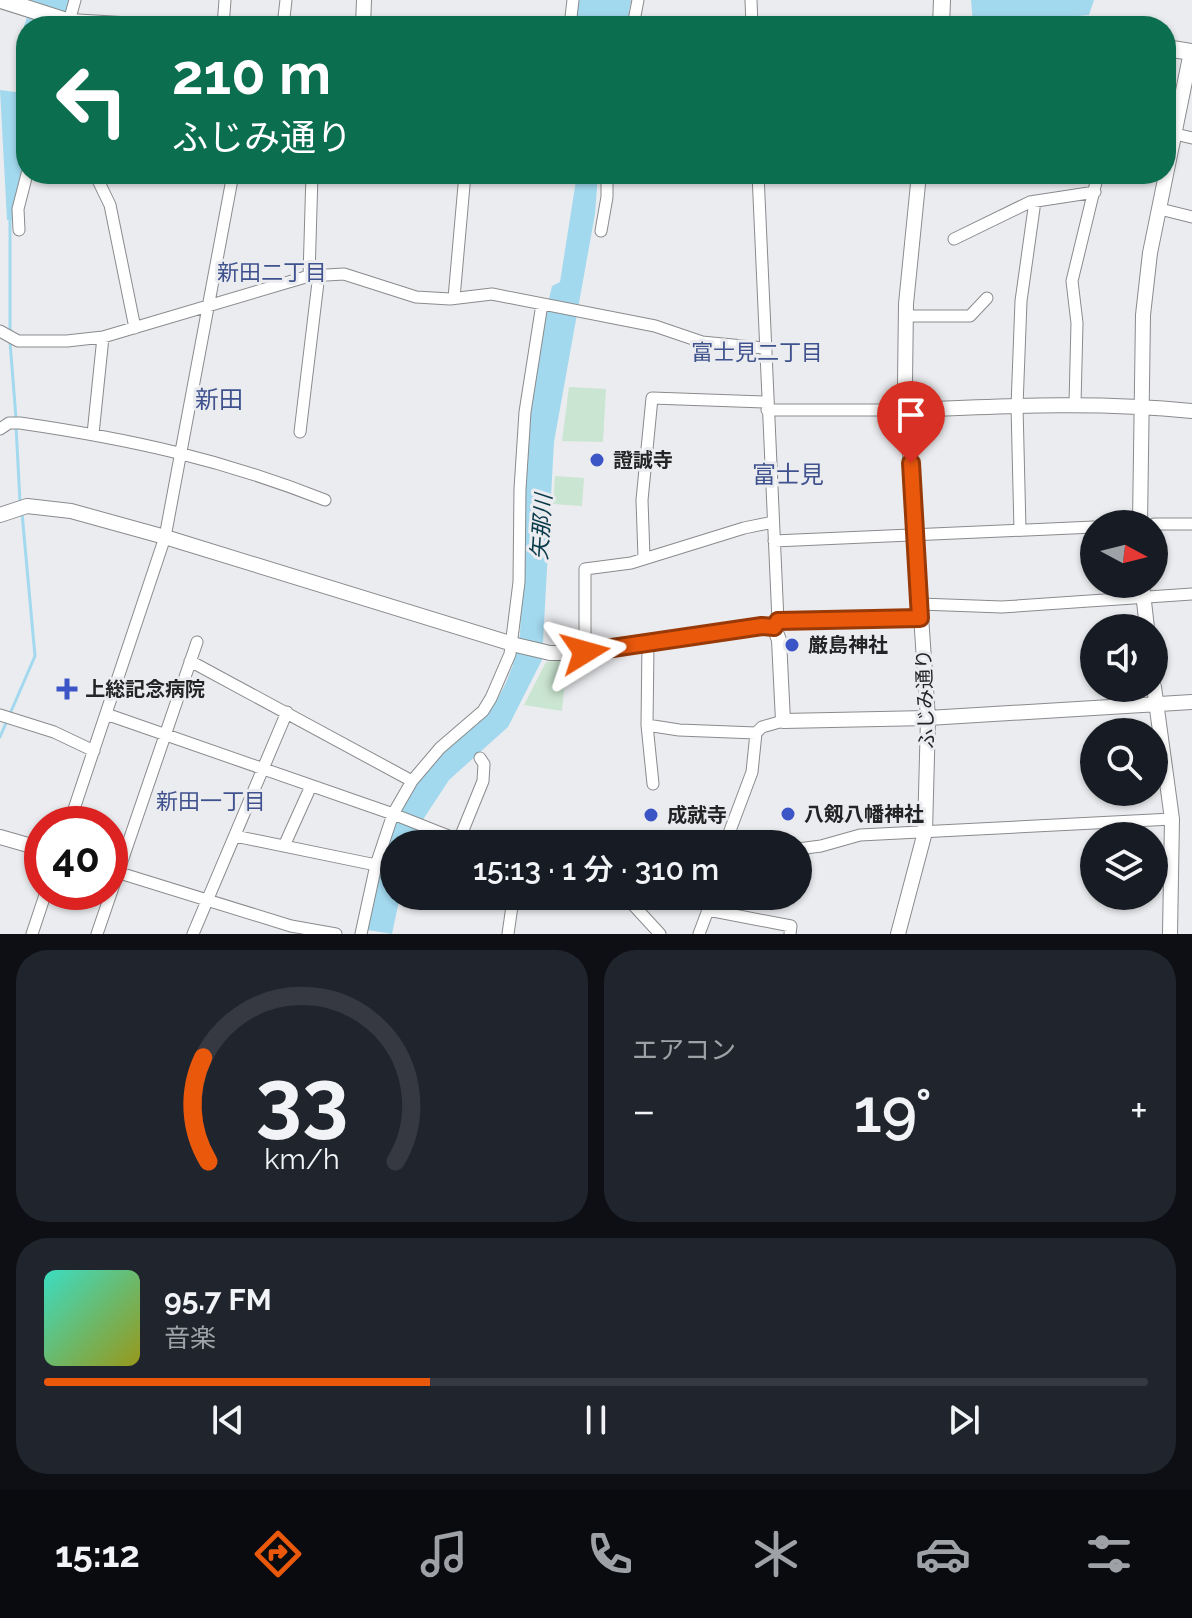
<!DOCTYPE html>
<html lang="ja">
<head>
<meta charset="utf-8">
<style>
  body { margin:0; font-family:Raleway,"Noto Sans JP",sans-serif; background:#20242c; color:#f1f3f6; height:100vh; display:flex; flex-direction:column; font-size:30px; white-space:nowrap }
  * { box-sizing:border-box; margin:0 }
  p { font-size:26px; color:#9ea1a6 }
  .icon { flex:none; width:44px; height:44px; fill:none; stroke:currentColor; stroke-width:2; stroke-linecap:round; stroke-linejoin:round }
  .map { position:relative; height:934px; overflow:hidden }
  .details { display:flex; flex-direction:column; gap:16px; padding:16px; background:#0d0f14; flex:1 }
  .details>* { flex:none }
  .banner { position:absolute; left:16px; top:16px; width:1160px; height:168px; border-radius:32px; box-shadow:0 2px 6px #0004; background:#0b6e4f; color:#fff; overflow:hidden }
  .needle { width:52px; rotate:97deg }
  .controls { position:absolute; left:1080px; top:510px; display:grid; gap:16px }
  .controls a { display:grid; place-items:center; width:88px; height:88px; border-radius:50%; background:#171b24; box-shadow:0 2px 6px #0004; font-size:40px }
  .speed { position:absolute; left:24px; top:806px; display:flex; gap:16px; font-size:40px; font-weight:700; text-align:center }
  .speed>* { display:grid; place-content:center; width:104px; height:104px; border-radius:50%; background:#171b24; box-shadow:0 2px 6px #0004; line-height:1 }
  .speed .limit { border:12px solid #d22; background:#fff; color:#111 }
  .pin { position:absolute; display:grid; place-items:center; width:68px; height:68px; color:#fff; margin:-82px -34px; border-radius:50% 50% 50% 0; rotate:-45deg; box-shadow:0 0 8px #0007 }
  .pin .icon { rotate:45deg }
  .me { position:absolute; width:88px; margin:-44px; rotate:82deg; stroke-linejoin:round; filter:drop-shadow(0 0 6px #0008) }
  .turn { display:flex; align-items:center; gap:28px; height:168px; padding:0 24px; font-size:36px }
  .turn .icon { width:104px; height:104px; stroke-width:2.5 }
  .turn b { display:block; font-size:56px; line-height:68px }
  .big { font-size:60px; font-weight:600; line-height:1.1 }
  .details .widget { flex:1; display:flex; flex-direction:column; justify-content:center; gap:12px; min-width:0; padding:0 28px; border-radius:32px; background:#20242c }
  .details .dial { align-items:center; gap:0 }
  .dial svg { height:208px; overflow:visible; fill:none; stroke:#363941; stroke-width:7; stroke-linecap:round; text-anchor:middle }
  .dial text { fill:#f1f3f6; stroke:none }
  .song { display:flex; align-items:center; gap:24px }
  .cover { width:96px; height:96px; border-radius:12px; background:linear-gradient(135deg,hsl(170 70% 55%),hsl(60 70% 35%)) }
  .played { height:8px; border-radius:4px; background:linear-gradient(90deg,#ea580c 35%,#363941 35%) }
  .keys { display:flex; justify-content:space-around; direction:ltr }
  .heat { display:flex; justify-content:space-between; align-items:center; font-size:44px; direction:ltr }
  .details .tiles { flex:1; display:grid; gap:16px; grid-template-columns:1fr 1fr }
  .widget:last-child { grid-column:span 2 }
  .trip { position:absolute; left:380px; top:830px; width:432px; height:80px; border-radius:40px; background:#171b24; box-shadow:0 2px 6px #0004; font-weight:600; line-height:80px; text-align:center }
  .tabs { display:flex; height:128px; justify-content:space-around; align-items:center; background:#090b0e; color:#9ea1a6 }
  .tabs .icon { width:56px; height:56px }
  .tabs .on { color:#ea580c }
  .tabs b { font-size:36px; color:#f1f3f6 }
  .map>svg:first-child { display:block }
  .green { fill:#cae5d1 }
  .water { fill:#a3d9ef }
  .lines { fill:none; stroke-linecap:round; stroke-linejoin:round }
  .stream { stroke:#a3d9ef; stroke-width:3 }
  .minor-casing { stroke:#898b8d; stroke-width:13 }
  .tertiary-casing { stroke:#898b8d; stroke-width:16 }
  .secondary-casing { stroke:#898b8d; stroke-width:18 }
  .primary-casing { stroke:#898b8d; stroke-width:18 }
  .minor { stroke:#fff; stroke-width:11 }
  .tertiary { stroke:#fff; stroke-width:14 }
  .secondary { stroke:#fff; stroke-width:16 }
  .primary { stroke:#fff; stroke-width:16 }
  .route-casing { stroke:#983908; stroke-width:20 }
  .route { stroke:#ea580c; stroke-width:14 }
  .poi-dot { fill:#3b54c6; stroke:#ebecef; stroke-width:3 }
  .labels { text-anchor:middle; stroke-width:6; stroke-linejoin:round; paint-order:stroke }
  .poi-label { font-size:20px; font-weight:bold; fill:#232425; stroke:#ebecef; text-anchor:start }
  .street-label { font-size:20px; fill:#232425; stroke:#ebecef }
  .neighbourhood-label { font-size:22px; fill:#40528e; stroke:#ebecef }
  .water-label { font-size:22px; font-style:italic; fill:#093a4a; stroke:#ebecef }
  .quarter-label { font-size:24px; fill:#40528e; stroke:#ebecef }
</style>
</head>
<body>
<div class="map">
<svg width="1192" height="934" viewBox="0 0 1192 934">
  <rect width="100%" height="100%" fill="#ebecef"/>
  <path class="green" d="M569,387L606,389L603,442L562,441Z
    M555,476L584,478L582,506L553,504Z
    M567,660L562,711L524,705L546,662Z"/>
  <path class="water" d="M32,0H71L64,26H26V38L21,37Z
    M578,0H631L627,26H575Z
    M971,0H1094L1089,15L973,25Z
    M26,88V161L13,220H7L0,90L24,93Z
    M577,174H598L595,214L554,442L542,660L508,727L449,780L424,818L413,844H394V896H400L392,934L368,930C378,880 384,830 415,786C434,758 460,740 483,717C504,696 516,662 520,634C525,519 524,399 552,286L560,282Z"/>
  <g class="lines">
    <path class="stream" d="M10,334V218
      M10,342L16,418
      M16,426L20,502
      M0,737L35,656L22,513"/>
    <g class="minor-casing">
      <path id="minor" d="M751,0L752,26
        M68,25L75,0
        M223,26L225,0
        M283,26L286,0
        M570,26L573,0
        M633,26L638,0
        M1175,134L1192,138
        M95,174L110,205L135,328
        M758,174L778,621L774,627
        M1160,209L1192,217
        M19,230L18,209L27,174
        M601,231L607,197V174
        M954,239L1030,202L1095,192
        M309,276L312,174
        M454,298L465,174
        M905,316H970L987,298
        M0,331L18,341H67L103,337L309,276L344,274L416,297L450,299L492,294L655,326L702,342L764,348
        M1075,404L1077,323L1072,281L1098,174
        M767,410H907
        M0,429L9,423H20C130,439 221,459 325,500
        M300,432L319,274
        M93,434L103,337
        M1154,524H1192
        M1020,530L1017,406L1021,301L1035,201
        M774,541L1094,527
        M644,557L642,500L652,398L766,402
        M920,604L1002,607L1192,594
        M778,621L920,618
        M648,644L647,725L653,784
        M585,652V569L631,563L744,528L773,522
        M190,661L412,781
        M106,714L393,814L469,844
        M0,715L54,732L94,751
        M647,725L679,730L756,733
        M69,824L165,537L233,174
        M235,836L376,865
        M459,840L483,781L484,764L480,758
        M725,844L752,772L756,733L762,727L783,721
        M284,846L311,786
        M798,849L821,846L860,835L1172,819
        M110,870L291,926L336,934
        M470,896L513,904
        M625,896L660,934
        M708,910L791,926L790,934
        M32,934L46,892
        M97,934L197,642
        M193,934L287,712
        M361,934L376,865L393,814L412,781L440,748L483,711L491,698L510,654L519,582L520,489L525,412L542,304
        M508,934L513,899
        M699,934L708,910"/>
    </g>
    <g class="tertiary-casing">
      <path id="tertiary" d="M363,26L364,0
        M907,410C1003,406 1097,401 1192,411
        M0,515L27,506L71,511L165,537L516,645L550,653H574L762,626L774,627L779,640L783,721L928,718L1192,702
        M1140,524L1143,315L1150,253L1191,52
        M1142,584L1147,628
        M1154,687L1172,819L1170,934
        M0,837L42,849
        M898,934L925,832L928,718L905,382L906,304L919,174"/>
    </g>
    <g class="secondary-casing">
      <path id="secondary" d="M941,26L942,0"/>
    </g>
    <g class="primary-casing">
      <path id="primary" d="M1,0L70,22L137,26
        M1166,48L1192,52"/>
    </g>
    <use href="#minor" class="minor"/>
    <use href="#tertiary" class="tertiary"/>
    <use href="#secondary" class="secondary"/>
    <use href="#primary" class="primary"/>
  </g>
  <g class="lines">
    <g class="route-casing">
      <path id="route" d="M585,652L762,626L774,627L778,621L920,618L911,463"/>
    </g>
    <use href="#route" class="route"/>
  </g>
  <g class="poi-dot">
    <circle cx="597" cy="460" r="8"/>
    <circle cx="792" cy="645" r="8"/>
    <path d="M63 677h8v8h8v8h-8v8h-8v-8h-8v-8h8z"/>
    <circle cx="788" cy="814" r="8"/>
    <circle cx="651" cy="815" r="8"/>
  </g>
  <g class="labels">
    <g class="poi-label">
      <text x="613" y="467">證誠寺</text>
      <text x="808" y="652">厳島神社</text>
      <text x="85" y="696">上総記念病院</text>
      <text x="804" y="821">八剱八幡神社</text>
      <text x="667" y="822">成就寺</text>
    </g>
    <g class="street-label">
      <text transform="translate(925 699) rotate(-92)" y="7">ふじみ通り</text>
    </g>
    <g class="neighbourhood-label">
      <text x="272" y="280">新田二丁目</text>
      <text x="757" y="360">富士見二丁目</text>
      <text x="211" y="809">新田一丁目</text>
    </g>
    <g class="water-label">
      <text transform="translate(541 527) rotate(-86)" y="8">矢那川</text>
    </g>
    <g class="quarter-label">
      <text x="219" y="408">新田</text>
      <text x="788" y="483">富士見</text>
    </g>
  </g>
</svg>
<div class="controls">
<a><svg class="needle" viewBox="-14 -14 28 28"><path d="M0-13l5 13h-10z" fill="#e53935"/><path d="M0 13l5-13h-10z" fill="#9ea1a6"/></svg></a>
<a><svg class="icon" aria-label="sound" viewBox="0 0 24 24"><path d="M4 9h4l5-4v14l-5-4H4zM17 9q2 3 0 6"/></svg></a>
<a><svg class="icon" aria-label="search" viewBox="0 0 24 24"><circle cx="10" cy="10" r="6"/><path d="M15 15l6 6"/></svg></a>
<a><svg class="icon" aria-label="layers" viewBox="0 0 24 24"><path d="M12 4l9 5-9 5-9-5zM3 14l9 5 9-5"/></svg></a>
</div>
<div class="speed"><div class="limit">40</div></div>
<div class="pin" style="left:911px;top:463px;background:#d93025"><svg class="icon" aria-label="arrive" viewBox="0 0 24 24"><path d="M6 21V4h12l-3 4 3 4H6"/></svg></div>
<svg class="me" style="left:585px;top:652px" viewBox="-20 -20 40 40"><path d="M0-17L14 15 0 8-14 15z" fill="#ea580c" stroke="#fff" stroke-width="4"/></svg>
<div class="trip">15:13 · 1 分 · 310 m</div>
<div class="banner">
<div class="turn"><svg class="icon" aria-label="left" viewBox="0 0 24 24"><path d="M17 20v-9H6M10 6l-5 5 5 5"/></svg><div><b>210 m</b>ふじみ通り</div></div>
</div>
</div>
<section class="details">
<div class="tiles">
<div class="widget dial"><svg viewBox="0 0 100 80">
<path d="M14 69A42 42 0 1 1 86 69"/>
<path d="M14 69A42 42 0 0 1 12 29" stroke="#ea580c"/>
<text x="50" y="56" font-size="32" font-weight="700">33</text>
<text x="50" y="72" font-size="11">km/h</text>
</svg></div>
<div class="widget"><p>エアコン</p>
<div class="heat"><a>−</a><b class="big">19°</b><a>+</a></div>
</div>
<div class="widget">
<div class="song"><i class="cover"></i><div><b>95.7 FM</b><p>音楽</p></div></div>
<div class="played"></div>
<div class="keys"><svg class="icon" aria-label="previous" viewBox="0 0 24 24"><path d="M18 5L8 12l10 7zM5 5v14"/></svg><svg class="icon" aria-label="pause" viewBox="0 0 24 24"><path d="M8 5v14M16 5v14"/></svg><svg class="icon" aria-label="next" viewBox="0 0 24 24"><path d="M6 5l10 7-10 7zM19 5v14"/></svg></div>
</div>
</div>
</section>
<nav class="tabs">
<b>15:12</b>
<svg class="icon on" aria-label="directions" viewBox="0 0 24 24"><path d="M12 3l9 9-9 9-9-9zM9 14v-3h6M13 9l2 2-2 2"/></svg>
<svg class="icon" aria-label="music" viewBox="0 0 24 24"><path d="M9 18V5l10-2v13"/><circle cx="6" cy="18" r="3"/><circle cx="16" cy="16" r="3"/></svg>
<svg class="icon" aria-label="phone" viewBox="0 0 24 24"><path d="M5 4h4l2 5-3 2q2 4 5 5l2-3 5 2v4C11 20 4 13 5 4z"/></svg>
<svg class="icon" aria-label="climate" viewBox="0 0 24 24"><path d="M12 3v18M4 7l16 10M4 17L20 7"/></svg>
<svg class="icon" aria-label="car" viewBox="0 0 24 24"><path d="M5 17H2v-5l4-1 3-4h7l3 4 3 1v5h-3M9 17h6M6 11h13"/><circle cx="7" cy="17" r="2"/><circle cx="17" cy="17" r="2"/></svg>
<svg class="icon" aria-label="filters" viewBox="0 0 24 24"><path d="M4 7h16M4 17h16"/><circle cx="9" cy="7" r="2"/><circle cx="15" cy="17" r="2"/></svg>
</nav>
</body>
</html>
